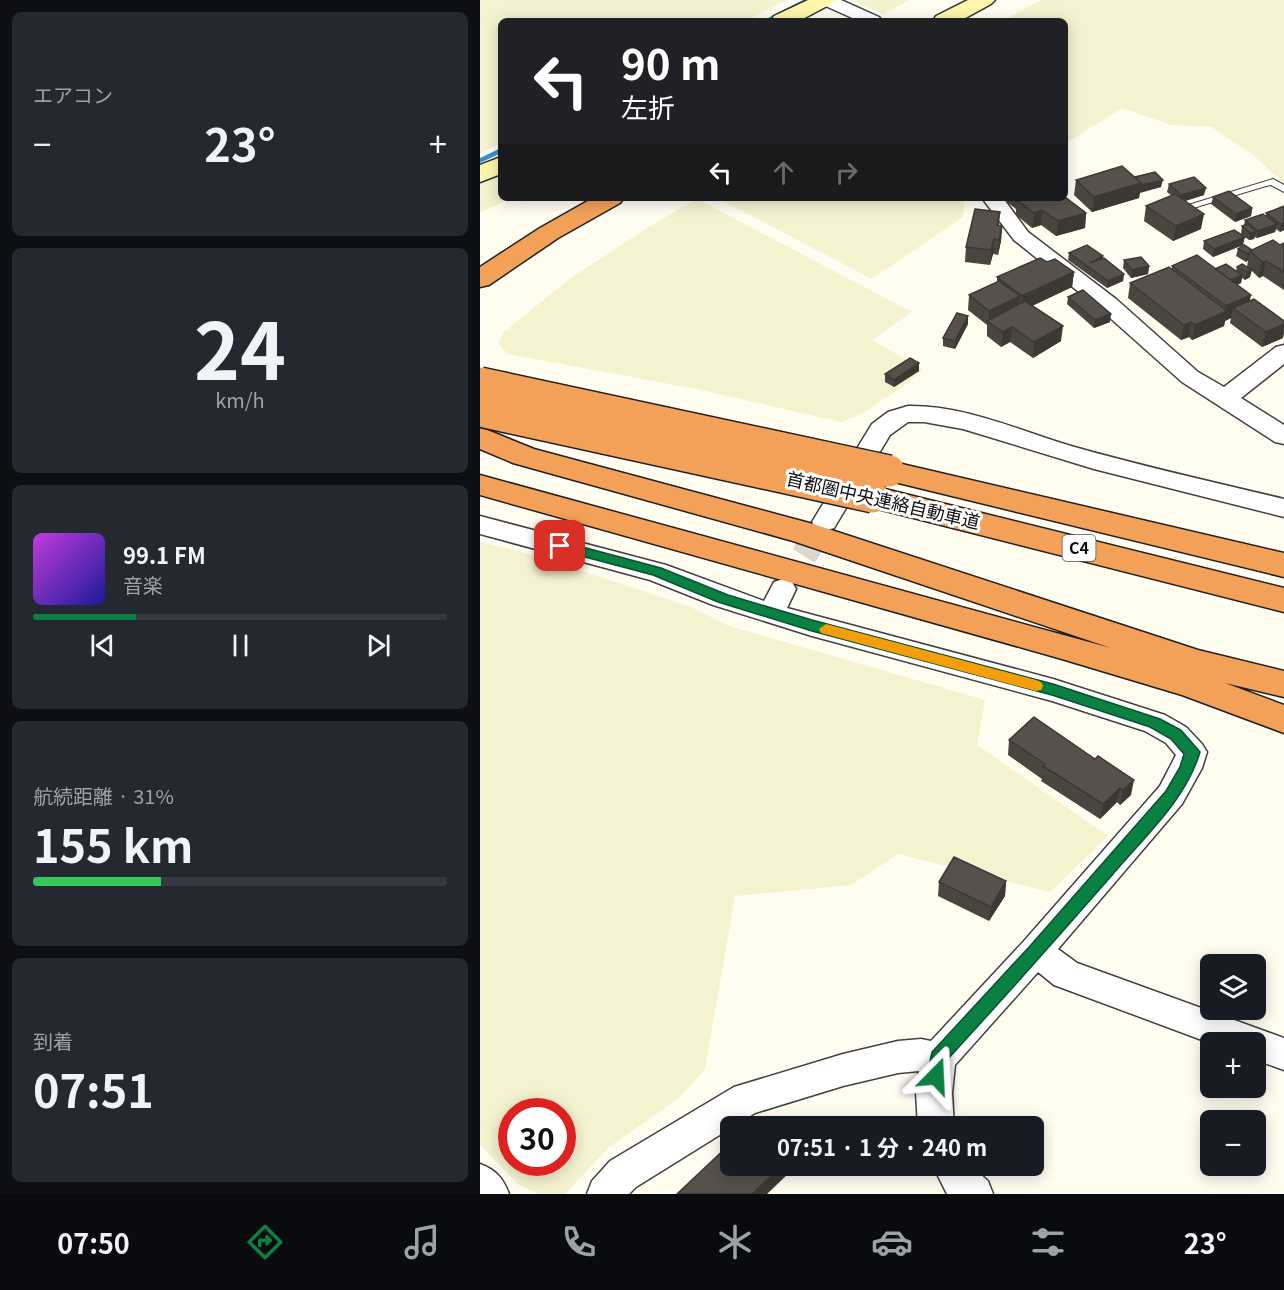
<!DOCTYPE html>
<html lang="ja">
<head>
<meta charset="utf-8">
<style>
  body { margin:0; font-family:Georgia,"Noto Sans JP",serif; background:#242831; color:#f1f3f6; height:100vh; display:flex; flex-direction:column; font-size:22px; white-space:nowrap }
  * { box-sizing:border-box; margin:0 }
  p { font-size:20px; color:#9ea1a6 }
  .icon { flex:none; width:33px; height:33px; fill:none; stroke:currentColor; stroke-width:2; stroke-linecap:round; stroke-linejoin:round }
  .map { position:relative; flex:1; overflow:hidden }
  .side { display:flex; flex-direction:column; gap:12px; padding:12px; background:#0d0f14; width:480px }
  .side>* { flex:none }
  .guide { position:absolute; left:18px; top:18px; width:570px; height:183px; border-radius:9px; box-shadow:0 3px 15px #0003; background:#202124; color:#fff; overflow:hidden }
  .tools { position:absolute; left:720px; top:954px; display:grid; gap:12px }
  .tools a { display:grid; place-items:center; width:66px; height:66px; border-radius:9px; background:#171b24; box-shadow:0 3px 15px #0003; font-size:30px }
  .speed { position:absolute; left:18px; top:1098px; display:flex; gap:12px; font-size:30px; font-weight:700; text-align:center }
  .speed>* { display:grid; place-content:center; width:78px; height:78px; border-radius:50%; background:#171b24; box-shadow:0 3px 15px #0003; line-height:1 }
  .speed .limit { border:9px solid #d22; background:#fff; color:#111 }
  .pin { position:absolute; display:grid; place-items:center; width:51px; height:51px; color:#fff; margin:-26px; border-radius:12px; box-shadow:0 3px 9px #0006 }
  .me { position:absolute; width:66px; margin:-33px; rotate:21deg; stroke-linejoin:round; filter:drop-shadow(0 0 4px #0008) }
  .turn { display:flex; align-items:center; gap:21px; height:126px; padding:0 24px; font-size:27px }
  .turn .icon { width:78px; height:78px; stroke-width:2.5 }
  .turn b { display:block; font-size:42px; line-height:51px }
  .lanes { display:flex; align-items:center; height:57px; padding:0 24px; background:#0003; justify-content:center; gap:30px; direction:ltr }
  .lanes .off { opacity:.35 }
  .big { font-size:45px; font-weight:700; line-height:1.1 }
  .side .card { flex:1; display:flex; flex-direction:column; justify-content:center; gap:9px; min-width:0; padding:0 21px; border-radius:9px; background:#242831 }
  .side .dial { align-items:center; gap:0 }
  .dial b { font-size:78px; line-height:1 }
  .song { display:flex; align-items:center; gap:18px }
  .cover { width:72px; height:72px; border-radius:9px; background:linear-gradient(135deg,hsl(290 70% 55%),hsl(240 70% 35%)) }
  .played { height:6px; border-radius:3px; background:linear-gradient(90deg,#0b8043 25%,#363941 25%) }
  .keys { display:flex; justify-content:space-around; direction:ltr }
  .heat { display:flex; justify-content:space-between; align-items:center; font-size:33px; direction:ltr }
  .charge { height:9px; border-radius:4px; background:linear-gradient(90deg,#34c759 31%,#363941 0) }
  .trip { position:absolute; left:240px; top:1116px; width:324px; height:60px; border-radius:9px; background:#171b24; box-shadow:0 3px 15px #0003; font-weight:700; line-height:60px; text-align:center }
  .dock { display:flex; height:96px; justify-content:space-around; align-items:center; background:#090b0e; color:#9ea1a6 }
  .dock .icon { width:42px; height:42px }
  .dock .on { color:#0b8043 }
  .dock b { font-size:27px; color:#f1f3f6 }
  main { display:flex; flex:1; min-height:0 }
  .map>svg:first-child { display:block }
  .farmland { fill:#f5f2d0; fill-rule:evenodd }
  .lines { fill:none; stroke-linecap:round; stroke-linejoin:round }
  .stream { fill:#3c91cd; fill-rule:evenodd }
  .street-tunnel { stroke:#dbd8ce; stroke-width:26; stroke-dasharray:26 13; stroke-linecap:butt }
  .lane-casing { stroke:#414141; stroke-width:2 }
  .street-casing { stroke:#414141; stroke-width:3 }
  .secondary-casing { stroke:#303030; stroke-width:3 }
  .highway-casing { stroke:#1f1f1f; stroke-width:3 }
  .lane { fill:#fff; fill-rule:evenodd }
  .street { fill:#fff; fill-rule:evenodd }
  .secondary { fill:#fef6ab; fill-rule:evenodd }
  .highway { fill:#f3a159; fill-rule:evenodd }
  .highway-bridge-casing { stroke:#1f1f1f; stroke-width:34; stroke-linecap:butt }
  .highway-bridge { stroke:#f3a159; stroke-width:31 }
  .wall { fill:#4b4540 }
  .shaded-wall { fill:#3d3834 }
  .building { fill:#57504b; stroke:#3d3834; stroke-width:1.5 }
  .route { fill:#0b8043; stroke:#07532c; stroke-width:1.5 }
  .slow { fill:#f59e0b }
  .labels { text-anchor:middle; stroke-width:6; stroke-linejoin:round; paint-order:stroke }
  .shield { fill:#fff; stroke:#565656; stroke-width:1.5 }
  .shield-label { font-size:16px; font-weight:bold; fill:#0e0e0e }
  .street-label { font-size:18px; fill:#0e0e0e; stroke:#fff }
</style>
</head>
<body>
<main>
<section class="side">
<div class="card"><p>エアコン</p>
<div class="heat"><a>−</a><b class="big">23°</b><a>+</a></div>
</div>
<div class="card dial"><b>24</b><p>km/h</p></div>
<div class="card">
<div class="song"><i class="cover"></i><div><b>99.1 FM</b><p>音楽</p></div></div>
<div class="played"></div>
<div class="keys"><svg class="icon" aria-label="previous" viewBox="0 0 24 24"><path d="M18 5L8 12l10 7zM5 5v14"/></svg><svg class="icon" aria-label="pause" viewBox="0 0 24 24"><path d="M8 5v14M16 5v14"/></svg><svg class="icon" aria-label="next" viewBox="0 0 24 24"><path d="M6 5l10 7-10 7zM19 5v14"/></svg></div>
</div>
<div class="card"><p>航続距離 · 31%</p><b class="big">155 km</b><div class="charge"></div></div>
<div class="card"><p>到着</p><b class="big">07:51</b></div>
</section>
<div class="map">
<svg width="804" height="1194" viewBox="0 0 804 1194">
  <rect width="100%" height="100%" fill="#fffcf0"/>
  <path class="farmland" d="M0,0H307L265,21H21V143L0,153Z
    M373,0H430L403,14Z
    M561,0H804V183L772,154L731,127L691,125L642,108L585,144V21H522Z
    M21,172V198H31L0,213V183Z
    M237,198H485L483,217L392,279Z
    M217,199L432,312L392,340L443,369L431,381L383,413L361,422L217,389L28,354L18,343L24,332L91,278L175,223Z
    M0,542L54,555L211,607L249,626L505,700L497,745L628,836L570,892L418,854L371,885L255,896L225,1069L199,1098L129,1147L85,1194H59L39,1185L0,1145ZM32,1112H82V1162H32Z"/>
  <g class="lines">
    <path class="stream" d="M323,0H331L290,21H282Z
      M21,148V153L0,163V158Z"/>
    <path class="street-tunnel" d="M303,589L345,522"/>
    <g class="lane-casing">
      <path id="lane" d="M793,179L804,185V192L791,185L786,186L710,209L705,206Z"/>
    </g>
    <g class="street-casing">
      <path id="street" d="M338,0H361L399,17L402,21H379L341,4Z
        M502,198H523L548,232L636,299L718,372L744,387L796,347L804,345V364L761,398L804,425V444L795,442L702,382L620,309L534,240Z
        M428,406C484,405 538,430 591,446C661,466 733,482 804,499V517L614,469L483,429L444,422H428L410,435L354,528L345,531L336,528L332,522L392,424L408,412Z
        M0,516L186,565L284,601L294,582L303,579L312,582L316,589L307,608L573,679L685,715L706,727L722,744L727,752L722,768L702,804L578,949L597,963L804,1038V1070L776,1060V1042L730,1043L574,985L558,972L475,1065L472,1093L474,1126H438L436,1093L439,1071L418,1073L363,1086L275,1113L156,1187L149,1194H107L112,1181L130,1161L254,1087L363,1054L418,1041L441,1039L451,1041L544,941L680,786L696,755L686,743L665,731L572,701L332,636L233,605L170,580L0,534Z
        M0,1164C16,1170 23,1178 29,1194H0Z
        M453,1166H491L508,1181L513,1194H467Z"/>
    </g>
    <g class="secondary-casing">
      <path id="secondary" d="M328,0H355L351,4L319,21H291L294,16Z
        M488,0H515L511,4L480,21H453L456,16Z
        M21,157V174L0,182V165Z"/>
    </g>
    <g class="highway-casing">
      <path id="highway" d="M113,198H144L140,203L78,238L9,285L0,287V267L60,228Z
        M0,427L54,449L333,524L718,650L804,671V697L745,683L804,705V733L702,695L582,659L0,495V475L631,648L313,541L33,463L0,449Z
        M409,461L804,553V577L398,478L394,471L398,464Z
        M393,486L804,588V612L382,505L377,497L382,489Z"/>
    </g>
    <use href="#lane" class="lane"/>
    <use href="#street" class="street"/>
    <use href="#secondary" class="secondary"/>
    <use href="#highway" class="highway"/>
    <g class="highway-bridge-casing">
      <path id="highway-bridge" d="M0,383L409,471
        M0,411L393,497"/>
    </g>
    <use href="#highway-bridge" class="highway-bridge"/>
  </g>
  <path class="wall" d="M655,177L681,187L660,192L659,198L612,212L594,195L596,180Z
    M689,184L724,195L705,201L721,229L693,241L664,221L666,206L692,196L687,192Z
    M733,197L772,208L771,216L755,222L731,204Z
    M527,198H585L606,213L605,228L576,236L561,225L552,228L536,215V209L527,202Z
    M804,206V230L800,232L796,229L795,232L777,238L775,237L774,239L769,240L761,234L762,226H764L765,220L786,216V213Z
    M520,212L519,226H522L521,241L518,255L513,254L510,265L485,262L486,247Z
    M724,241L763,245L733,257L723,249Z
    M804,243V290L783,276L779,278L771,270L770,277L765,280L762,278L761,283L757,285L770,300L804,321V333L803,338L782,347L750,323L751,318L745,321L744,326L712,340L709,337L701,340L648,298L650,283L692,269V266L735,269L756,271L757,267L769,268L767,267L768,260L766,262L756,256L758,249L772,250L800,245Z
    M589,253L623,256V258L644,274L643,281L627,288L588,260Z
    M644,260L669,266L668,274L651,278L643,268Z
    M567,262L594,272L592,287L552,306L581,341L553,358L530,342L521,347L507,336V325L488,310L489,295L517,282V277Z
    M588,297L630,322L614,328L587,304Z
    M488,316V324L475,349L463,346V338Z
    M439,363V371L414,387L405,382V374Z
    M554,717L651,795L640,805L637,802L620,819L561,781L562,779L528,755L529,740Z
    M526,881L525,896L509,921L458,896L459,882Z"/>
  <path class="shaded-wall" d="M683,180L681,187L660,193L661,185Z
    M661,183L659,198L612,212L614,197Z
    M726,188L724,195L699,203L701,195Z
    M772,208L771,216L755,222L756,214Z
    M562,210L561,225L552,228L554,213Z
    M606,213L605,228L576,236L578,221Z
    M724,214L721,229L693,241L696,226Z
    M804,223V230L800,232L801,224Z
    M797,224L795,232L777,238L778,231Z
    M522,226L521,241L518,255L519,240Z
    M776,231L774,239L769,240L770,233Z
    M765,237L763,245L733,257L734,249Z
    M514,239L513,254L510,265L511,250Z
    M770,253L768,260L766,262L768,254Z
    M786,261L783,276L779,278L782,262Z
    M669,266L668,274L651,278L652,270Z
    M772,270L770,277L765,280L767,272Z
    M594,272L592,287L541,311L542,296Z
    M644,274L643,281L627,288L628,281Z
    M762,275L761,283L748,289L750,281Z
    M771,295L768,311L753,308L751,318L745,321L744,326L712,340L715,325L745,311L746,306Z
    M540,296L539,312L509,322V311Z
    M631,314L630,322L614,328L615,320Z
    M488,316V324L475,349V341Z
    M711,322L709,337L701,340L704,325Z
    M804,324L803,338L782,347L786,332Z
    M583,326L581,341L553,358L554,342Z
    M532,327L530,342L521,347L523,332Z
    M439,363V371L414,387V380Z
    M654,780L651,795L640,805L643,790Z
    M640,788L637,802L620,819L623,804Z
    M526,881L525,896L509,921L511,907Z
    M302,1166H308L309,1173L287,1194H272Z"/>
  <path class="building" d="M642,166L661,183L614,197L596,180Z
    M675,172L683,180L661,185V183L655,177Z
    M714,177L726,188L701,195L689,184Z
    M749,191L772,208L756,214L733,197Z
    M695,194L724,214L696,226L666,206Z
    M585,197L606,213L578,221L562,210L554,213L537,200L543,198H585Z
    M532,198H543L537,200V202Z
    M804,206V223L801,224L786,213Z
    M495,209L520,212L517,225L522,226L519,240L514,239L511,250L486,247Z
    M783,214L797,224L778,231L765,220Z
    M767,224L776,231L770,233L762,226Z
    M754,230L765,237L734,249L724,241Z
    M793,240L800,245L804,243V272L786,261L782,262L770,251Z
    M607,245L623,256L610,263L624,258L644,274L628,281L589,253Z
    M764,245L772,250L768,254L758,249Z
    M717,255L771,295L746,306L692,266Z
    M661,257L669,266L652,270L644,260Z
    M560,258L567,262L575,259L594,272L542,296L517,277Z
    M746,264L762,275L751,280L735,269Z
    M762,264L772,270L767,272L757,267Z
    M689,267L747,311L715,325L711,322L704,325L650,283Z
    M519,281L540,296L509,311L489,295Z
    M603,290L631,314L615,320L588,297Z
    M774,299L804,321V324L786,332L753,308Z
    M545,301L583,326L554,342L532,327L523,332L507,321Z
    M477,313L488,316L475,341L463,338Z
    M430,358L439,363L414,380L405,374Z
    M554,717L615,759L618,756L654,780L643,790L640,788L623,804L563,766L565,764L529,740Z
    M474,857L526,881L511,907L459,882Z
    M250,1144V1166H302L272,1194H197Z"/>
  <path class="route" d="M80,541L181,568L248,595L332,620L573,684L680,719L701,730L720,752C706,800 664,837 633,874C578,937 523,999 466,1061L462,1081L456,1084L450,1081L447,1076L452,1052L550,946L686,791L700,767L704,754L691,739L670,727L572,695L332,631L238,602L173,575L75,549L73,546Z"/>
  <path class="slow" d="M346,624L556,680L561,682L563,686L561,690L556,691L341,633L339,629Z"/>
  <g class="labels">
    <rect class="shield" x="582.5" y="535" width="33" height="26" rx="4.5"/>
    <g class="shield-label">
      <text x="599" y="554">C4</text>
    </g>
    <g class="street-label">
      <text transform="translate(403 501) rotate(13)" y="6">首都圏中央連絡自動車道</text>
    </g>
  </g>
</svg>
<div class="tools">
<a><svg class="icon" aria-label="layers" viewBox="0 0 24 24"><path d="M12 4l9 5-9 5-9-5zM3 14l9 5 9-5"/></svg></a>
<a>+</a>
<a>−</a>
</div>
<div class="speed"><div class="limit">30</div></div>
<div class="pin" style="left:80px;top:546px;background:#d93025"><svg class="icon" aria-label="arrive" viewBox="0 0 24 24"><path d="M6 21V4h12l-3 4 3 4H6"/></svg></div>
<svg class="me" style="left:456px;top:1076px" viewBox="-20 -20 40 40"><path d="M0-17L14 15 0 8-14 15z" fill="#0b8043" stroke="#fff" stroke-width="4"/></svg>
<div class="trip">07:51 · 1 分 · 240 m</div>
<div class="guide">
<div class="turn"><svg class="icon" aria-label="left" viewBox="0 0 24 24"><path d="M17 20v-9H6M10 6l-5 5 5 5"/></svg><div><b>90 m</b>左折</div></div>
<div class="lanes"><svg class="icon" aria-label="left" viewBox="0 0 24 24"><path d="M17 20v-9H6M10 6l-5 5 5 5"/></svg><svg class="icon off" aria-label="ahead" viewBox="0 0 24 24"><path d="M12 20V5M6 11l6-6 6 6"/></svg><svg class="icon off" aria-label="right" viewBox="0 0 24 24"><path d="M7 20v-9h11M14 6l5 5-5 5"/></svg></div>
</div>
</div>
</main>
<nav class="dock">
<b>07:50</b>
<svg class="icon on" aria-label="directions" viewBox="0 0 24 24"><path d="M12 3l9 9-9 9-9-9zM9 14v-3h6M13 9l2 2-2 2"/></svg>
<svg class="icon" aria-label="music" viewBox="0 0 24 24"><path d="M9 18V5l10-2v13"/><circle cx="6" cy="18" r="3"/><circle cx="16" cy="16" r="3"/></svg>
<svg class="icon" aria-label="phone" viewBox="0 0 24 24"><path d="M5 4h4l2 5-3 2q2 4 5 5l2-3 5 2v4C11 20 4 13 5 4z"/></svg>
<svg class="icon" aria-label="climate" viewBox="0 0 24 24"><path d="M12 3v18M4 7l16 10M4 17L20 7"/></svg>
<svg class="icon" aria-label="car" viewBox="0 0 24 24"><path d="M5 17H2v-5l4-1 3-4h7l3 4 3 1v5h-3M9 17h6M6 11h13"/><circle cx="7" cy="17" r="2"/><circle cx="17" cy="17" r="2"/></svg>
<svg class="icon" aria-label="filters" viewBox="0 0 24 24"><path d="M4 7h16M4 17h16"/><circle cx="9" cy="7" r="2"/><circle cx="15" cy="17" r="2"/></svg>
<b>23°</b>
</nav>
</body>
</html>
